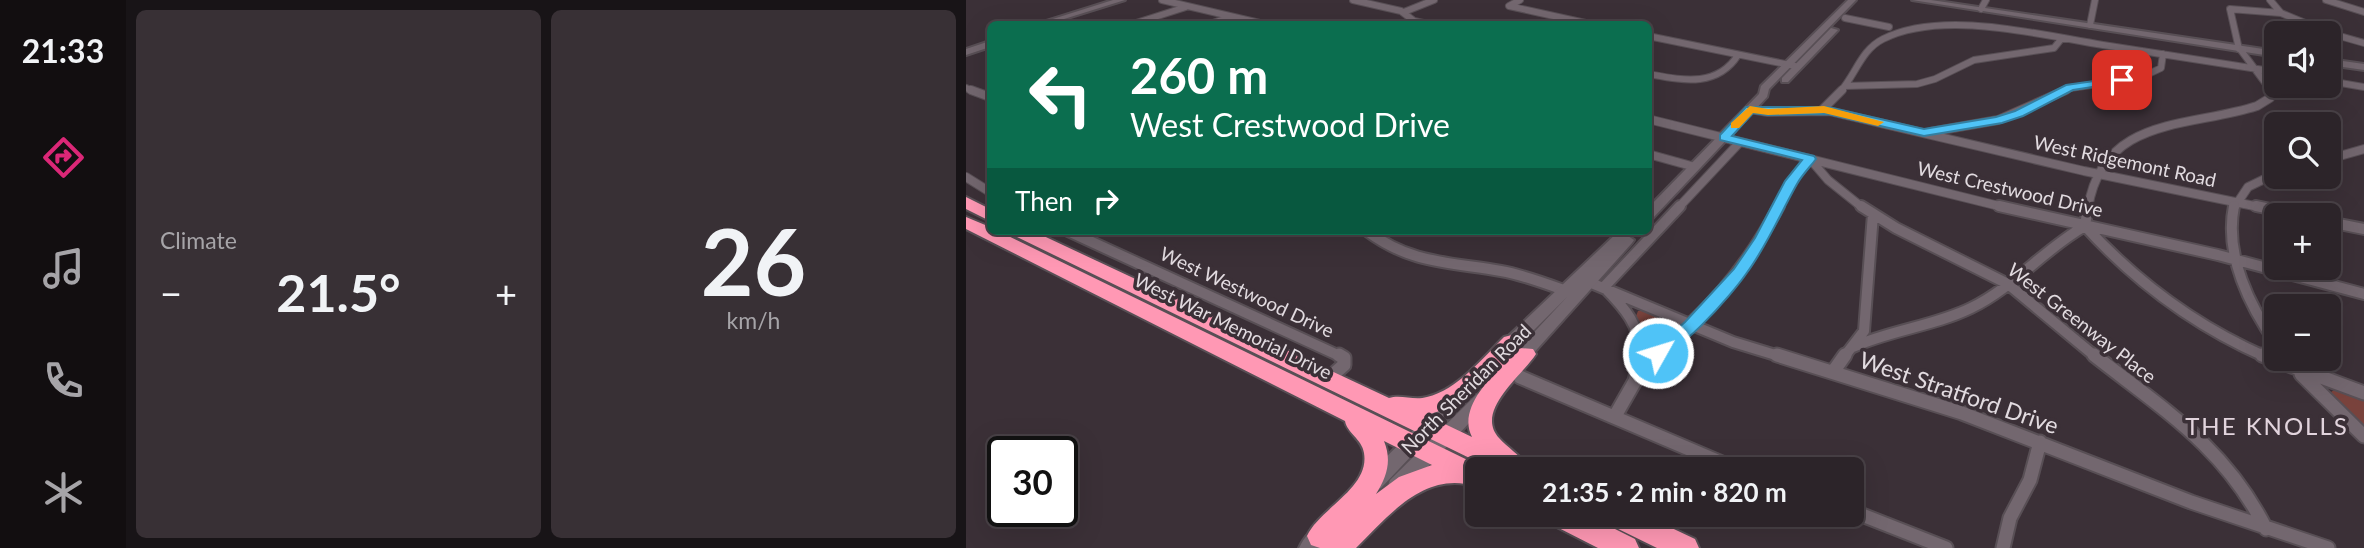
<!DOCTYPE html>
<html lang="en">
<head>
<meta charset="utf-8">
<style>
  body { margin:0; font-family:Lato,sans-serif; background:#383035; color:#f1f3f6; height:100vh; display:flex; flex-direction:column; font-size:26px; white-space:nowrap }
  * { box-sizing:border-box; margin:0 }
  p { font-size:23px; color:#a6a4a8 }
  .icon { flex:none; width:38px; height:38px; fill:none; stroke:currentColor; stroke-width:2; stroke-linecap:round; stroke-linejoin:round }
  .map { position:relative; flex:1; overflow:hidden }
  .panel { display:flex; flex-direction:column; gap:10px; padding:10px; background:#181417; width:840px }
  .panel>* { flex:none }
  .top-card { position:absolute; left:21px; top:21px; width:665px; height:214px; border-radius:10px; box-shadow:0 7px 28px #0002,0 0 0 2px #484146; background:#0b6e4f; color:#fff; overflow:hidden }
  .buttons { position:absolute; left:1298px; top:21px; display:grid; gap:14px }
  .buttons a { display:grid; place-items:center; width:77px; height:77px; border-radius:10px; background:#2c2429; box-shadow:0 7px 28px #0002,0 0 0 2px #484146; font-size:35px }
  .speed { position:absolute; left:21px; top:436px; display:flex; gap:14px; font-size:35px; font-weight:700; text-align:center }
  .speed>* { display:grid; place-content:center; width:91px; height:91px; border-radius:50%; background:#2c2429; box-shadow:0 7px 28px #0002,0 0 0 2px #484146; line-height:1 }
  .speed .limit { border:4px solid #111; border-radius:10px; background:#fff; color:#111 }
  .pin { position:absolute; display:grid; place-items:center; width:60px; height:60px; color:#fff; margin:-30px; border-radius:14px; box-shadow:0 4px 10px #0006 }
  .me { position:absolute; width:77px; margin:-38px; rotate:51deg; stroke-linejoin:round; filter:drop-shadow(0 0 5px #0008) }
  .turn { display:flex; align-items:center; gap:24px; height:147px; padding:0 28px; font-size:32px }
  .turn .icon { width:91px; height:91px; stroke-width:2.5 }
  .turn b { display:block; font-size:49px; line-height:60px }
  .then { display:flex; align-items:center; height:66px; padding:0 28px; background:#0003; gap:14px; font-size:26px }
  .big { font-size:52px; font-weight:700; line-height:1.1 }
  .panel .widget { flex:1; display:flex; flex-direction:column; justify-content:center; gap:10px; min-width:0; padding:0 24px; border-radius:10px; background:#383035 }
  .panel .dial { align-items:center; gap:0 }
  .dial b { font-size:91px; line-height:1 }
  .heat { display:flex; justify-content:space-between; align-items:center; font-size:38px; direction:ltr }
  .panel .tiles { flex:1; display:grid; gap:10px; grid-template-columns:repeat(2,1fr) }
  .trip { position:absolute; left:499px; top:457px; width:399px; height:70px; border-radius:10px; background:#2c2429; box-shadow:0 7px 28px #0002,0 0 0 2px #484146; font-weight:700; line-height:70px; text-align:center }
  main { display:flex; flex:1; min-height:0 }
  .tab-bar { display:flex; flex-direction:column; width:126px; justify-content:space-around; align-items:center; background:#120e10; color:#a6a4a8 }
  .tab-bar .icon { width:49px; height:49px }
  .tab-bar .current { color:#db2777 }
  .tab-bar b { font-size:32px; color:#f1f3f6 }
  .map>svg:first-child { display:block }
  .green { fill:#79423c }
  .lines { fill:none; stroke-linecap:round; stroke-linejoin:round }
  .street-far3-casing { stroke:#584f55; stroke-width:8 }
  .street-far2-casing { stroke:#584f55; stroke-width:10 }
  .street-far1-casing { stroke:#584f55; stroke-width:14 }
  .street-casing { stroke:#584f55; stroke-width:17 }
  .secondary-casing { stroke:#584f55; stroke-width:4 }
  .highway-casing { stroke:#584f55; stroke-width:4 }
  .street-far3 { stroke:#73676f; stroke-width:6 }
  .street-far2 { stroke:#73676f; stroke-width:8 }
  .street-far1 { stroke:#73676f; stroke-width:10 }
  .street { stroke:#73676f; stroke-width:13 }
  .secondary { fill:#73676f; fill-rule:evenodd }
  .highway { fill:#ff98b4; fill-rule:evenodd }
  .route { fill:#4fc3f7; stroke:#337fa1; stroke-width:2 }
  .slow { fill:#f59e0b }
  .labels { text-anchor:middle; stroke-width:7; stroke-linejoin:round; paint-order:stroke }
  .street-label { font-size:19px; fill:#e2dbe0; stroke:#3b3037 }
  .near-street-label { font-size:23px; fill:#e2dbe0; stroke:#3b3037 }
  .near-neighbourhood-label { font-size:24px; letter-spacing:2px; fill:#e2d4dd; stroke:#3b3037 }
</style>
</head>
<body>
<main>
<nav class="tab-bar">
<b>21:33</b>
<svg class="icon current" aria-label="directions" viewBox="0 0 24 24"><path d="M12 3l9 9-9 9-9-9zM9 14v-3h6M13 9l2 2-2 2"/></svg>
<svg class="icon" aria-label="music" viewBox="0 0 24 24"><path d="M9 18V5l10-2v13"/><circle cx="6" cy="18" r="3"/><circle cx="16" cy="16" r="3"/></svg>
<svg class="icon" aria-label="phone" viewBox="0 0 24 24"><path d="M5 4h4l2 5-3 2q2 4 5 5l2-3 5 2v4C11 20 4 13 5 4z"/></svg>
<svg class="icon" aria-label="climate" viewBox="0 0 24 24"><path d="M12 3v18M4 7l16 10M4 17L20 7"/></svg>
</nav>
<section class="panel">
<div class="tiles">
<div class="widget"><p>Climate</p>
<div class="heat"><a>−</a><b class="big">21.5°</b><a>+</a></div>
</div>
<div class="widget dial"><b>26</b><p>km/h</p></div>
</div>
</section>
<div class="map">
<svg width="1398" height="548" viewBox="0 0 1398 548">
  <rect width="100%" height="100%" fill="#3b3037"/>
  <path class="green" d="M672,311H679L707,324L708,332L690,346H683L670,316Z
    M1371,388L1398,397V427L1365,396V392Z"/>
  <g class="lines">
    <g class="street-far3-casing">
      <path id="street-far3" d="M196,0L298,24
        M387,0L435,11L448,21L462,24
        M554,0L543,6L624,24
        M1304,0L1315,13L1363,33
        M1360,0L1398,12
        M1015,9L1020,0
        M438,12L468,0
        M879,18L923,27
        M167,24L220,7
        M244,24L264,17
        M1124,25L1129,0
        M1363,33L1398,43
        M682,36L829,66
        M1273,49L1264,9L1315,13
        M1274,49L1306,92
        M682,74C716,80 751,88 772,55
        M1363,81L1398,87
        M879,86L951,84L969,79L1008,60L1088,48L1096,38
        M0,88L9,92
        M874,92C890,74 895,50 917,39C977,9 1074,35 1137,45C1195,54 1253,63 1311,72
        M1097,92L1104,88L1174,78L1195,68L1197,54"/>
    </g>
    <g class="street-far2-casing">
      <path id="street-far2" d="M5,90L24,97
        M784,109L802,112L863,111L1118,171L1298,208
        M856,110L876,90
        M682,119L1041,208
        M964,132L1032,120L1100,90
        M682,154L729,167
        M1363,159L1398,149
        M0,177L24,192
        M712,208L774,142
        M812,208L826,181L844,159L862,180L897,208
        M1122,208C1137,115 1224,128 1291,106L1304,98L1306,90
        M1268,208L1282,187L1311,173"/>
    </g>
    <g class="street-far1-casing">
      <path id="street-far1" d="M895,206L930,228L1042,284L1130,357
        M1033,206L1252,255L1398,294
        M1268,206C1258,255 1284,307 1311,345
        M1290,206L1333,215
        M1363,222L1398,229
        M1119,226C1171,283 1229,326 1300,357
        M1119,226L1122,206
        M102,231L376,357
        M401,231C445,264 484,262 535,271C558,275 581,284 603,292
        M30,238L45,231
        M618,280L767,342L816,357
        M887,347C925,330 968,326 1005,308C1047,288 1078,249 1119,226
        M674,357C676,327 658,307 638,287L714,206
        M685,357C741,313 779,270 813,206
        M878,357L898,331L907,214"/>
    </g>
    <g class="street-casing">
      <path id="street" d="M811,355L996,413L1225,502L1362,548
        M1128,355C1198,410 1259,447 1300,529
        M1296,355L1398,393
        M675,365L687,355
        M867,372L879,355
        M1335,374L1398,436
        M554,377L770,469
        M361,380L378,365V358L373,355
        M649,416L669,381L675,355
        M886,511L980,548
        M1037,548L1044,518L1064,480L1074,442"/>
    </g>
    <g class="secondary-casing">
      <path id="secondary" d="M147,0H159L82,24H71Z
        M882,0H890L803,89L801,97L686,219L682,220V208L793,94L795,86Z
        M946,0H965L1311,51V57Z
        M865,28L872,30L822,82H816V78Z
        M24,41V47L0,55V49Z
        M1363,59L1398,64V70L1363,65Z
        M653,231H666L662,236L668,240L666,243L556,366H544L542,362L544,358L601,297L544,354H532L530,350L532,346Z
        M494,388L500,390L502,394L500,398L415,488L408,490L401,488L399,482L401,476L488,390Z
        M517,392L523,394L525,398L523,402L438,492L431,494L424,492L422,486L424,480L511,394Z
        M359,522L366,525L369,531L356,548H333C338,537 348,526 359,522Z"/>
    </g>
    <g class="highway-casing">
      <path id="highway" d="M0,197L24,209V221L0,209Z
        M0,217L24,227V231H32L520,469H511V487C460,469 422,516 390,548H354L345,545L341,536C354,508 404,488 398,453C396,439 381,433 379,421L0,229ZM418,441L466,465L433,477L410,494C421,476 426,461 418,441Z
        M44,231H67L423,398C435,394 448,401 461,397C491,390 517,358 538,337L546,335L554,337L557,342L553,348L567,349L570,354C557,375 508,411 533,438C543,449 556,456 563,469H526L47,235ZM535,367C518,384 493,412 506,437L460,415C491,408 513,388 535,367Z
        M578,514H619L669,539L673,548H632L581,522Z
        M635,514H676L729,539L733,548H691L638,522Z"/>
    </g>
    <use href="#street-far3" class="street-far3"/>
    <use href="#street-far2" class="street-far2"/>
    <use href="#street-far1" class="street-far1"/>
    <use href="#street" class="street"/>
    <use href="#secondary" class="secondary"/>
    <use href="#highway" class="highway"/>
  </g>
  <path class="route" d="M1156,77L1161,80L1159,82L1107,90L1057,116L1036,123L958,136L862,114L802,115L787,113L766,136L848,156L850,159C844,167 836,175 831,184C814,214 801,246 780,274C767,293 707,363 685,357L683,353L719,322L768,269L789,238L819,181L836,160L754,140V135L780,107H862L958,129L1030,117L1049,111L1100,85Z"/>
  <path class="slow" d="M784,106L802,109L858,106L918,122L912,126L858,113L802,115L787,113L773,128H765V123Z"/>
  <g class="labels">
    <g class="street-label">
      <text transform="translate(1159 161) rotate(12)" y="7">West Ridgemont Road</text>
      <text transform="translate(1044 189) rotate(13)" y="7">West Crestwood Drive</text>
      <text transform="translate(281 292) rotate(25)" y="7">West Westwood Drive</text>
      <text transform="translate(1116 323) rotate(38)" y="7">West Greenway Place</text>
      <text transform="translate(267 326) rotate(26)" y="7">West War Memorial Drive</text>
      <text transform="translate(500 389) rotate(-45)" y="7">North Sheridan Road</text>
    </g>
    <g class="near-street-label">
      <text transform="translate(993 393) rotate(19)" y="8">West Stratford Drive</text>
    </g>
    <g class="near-neighbourhood-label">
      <text x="1301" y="435">THE KNOLLS</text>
    </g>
  </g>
</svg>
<div class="buttons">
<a><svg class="icon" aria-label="sound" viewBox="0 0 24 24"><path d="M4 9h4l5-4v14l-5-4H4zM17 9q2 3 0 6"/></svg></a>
<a><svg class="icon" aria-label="search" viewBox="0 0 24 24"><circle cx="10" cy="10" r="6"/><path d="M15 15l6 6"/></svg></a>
<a>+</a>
<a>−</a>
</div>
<div class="speed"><div class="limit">30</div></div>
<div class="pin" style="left:1156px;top:80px;background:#d93025"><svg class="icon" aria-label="arrive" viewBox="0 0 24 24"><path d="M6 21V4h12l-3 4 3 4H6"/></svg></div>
<svg class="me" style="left:692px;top:353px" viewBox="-20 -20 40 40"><circle r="17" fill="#4fc3f7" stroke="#fff" stroke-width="3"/><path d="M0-11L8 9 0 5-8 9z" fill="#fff"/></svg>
<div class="trip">21:35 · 2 min · 820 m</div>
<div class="top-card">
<div class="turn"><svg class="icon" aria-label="left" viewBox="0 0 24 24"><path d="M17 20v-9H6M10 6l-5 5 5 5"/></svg><div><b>260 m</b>West Crestwood Drive</div></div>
<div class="then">Then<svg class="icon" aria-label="right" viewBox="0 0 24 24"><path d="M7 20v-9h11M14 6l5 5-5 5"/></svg></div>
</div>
</div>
</main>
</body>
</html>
